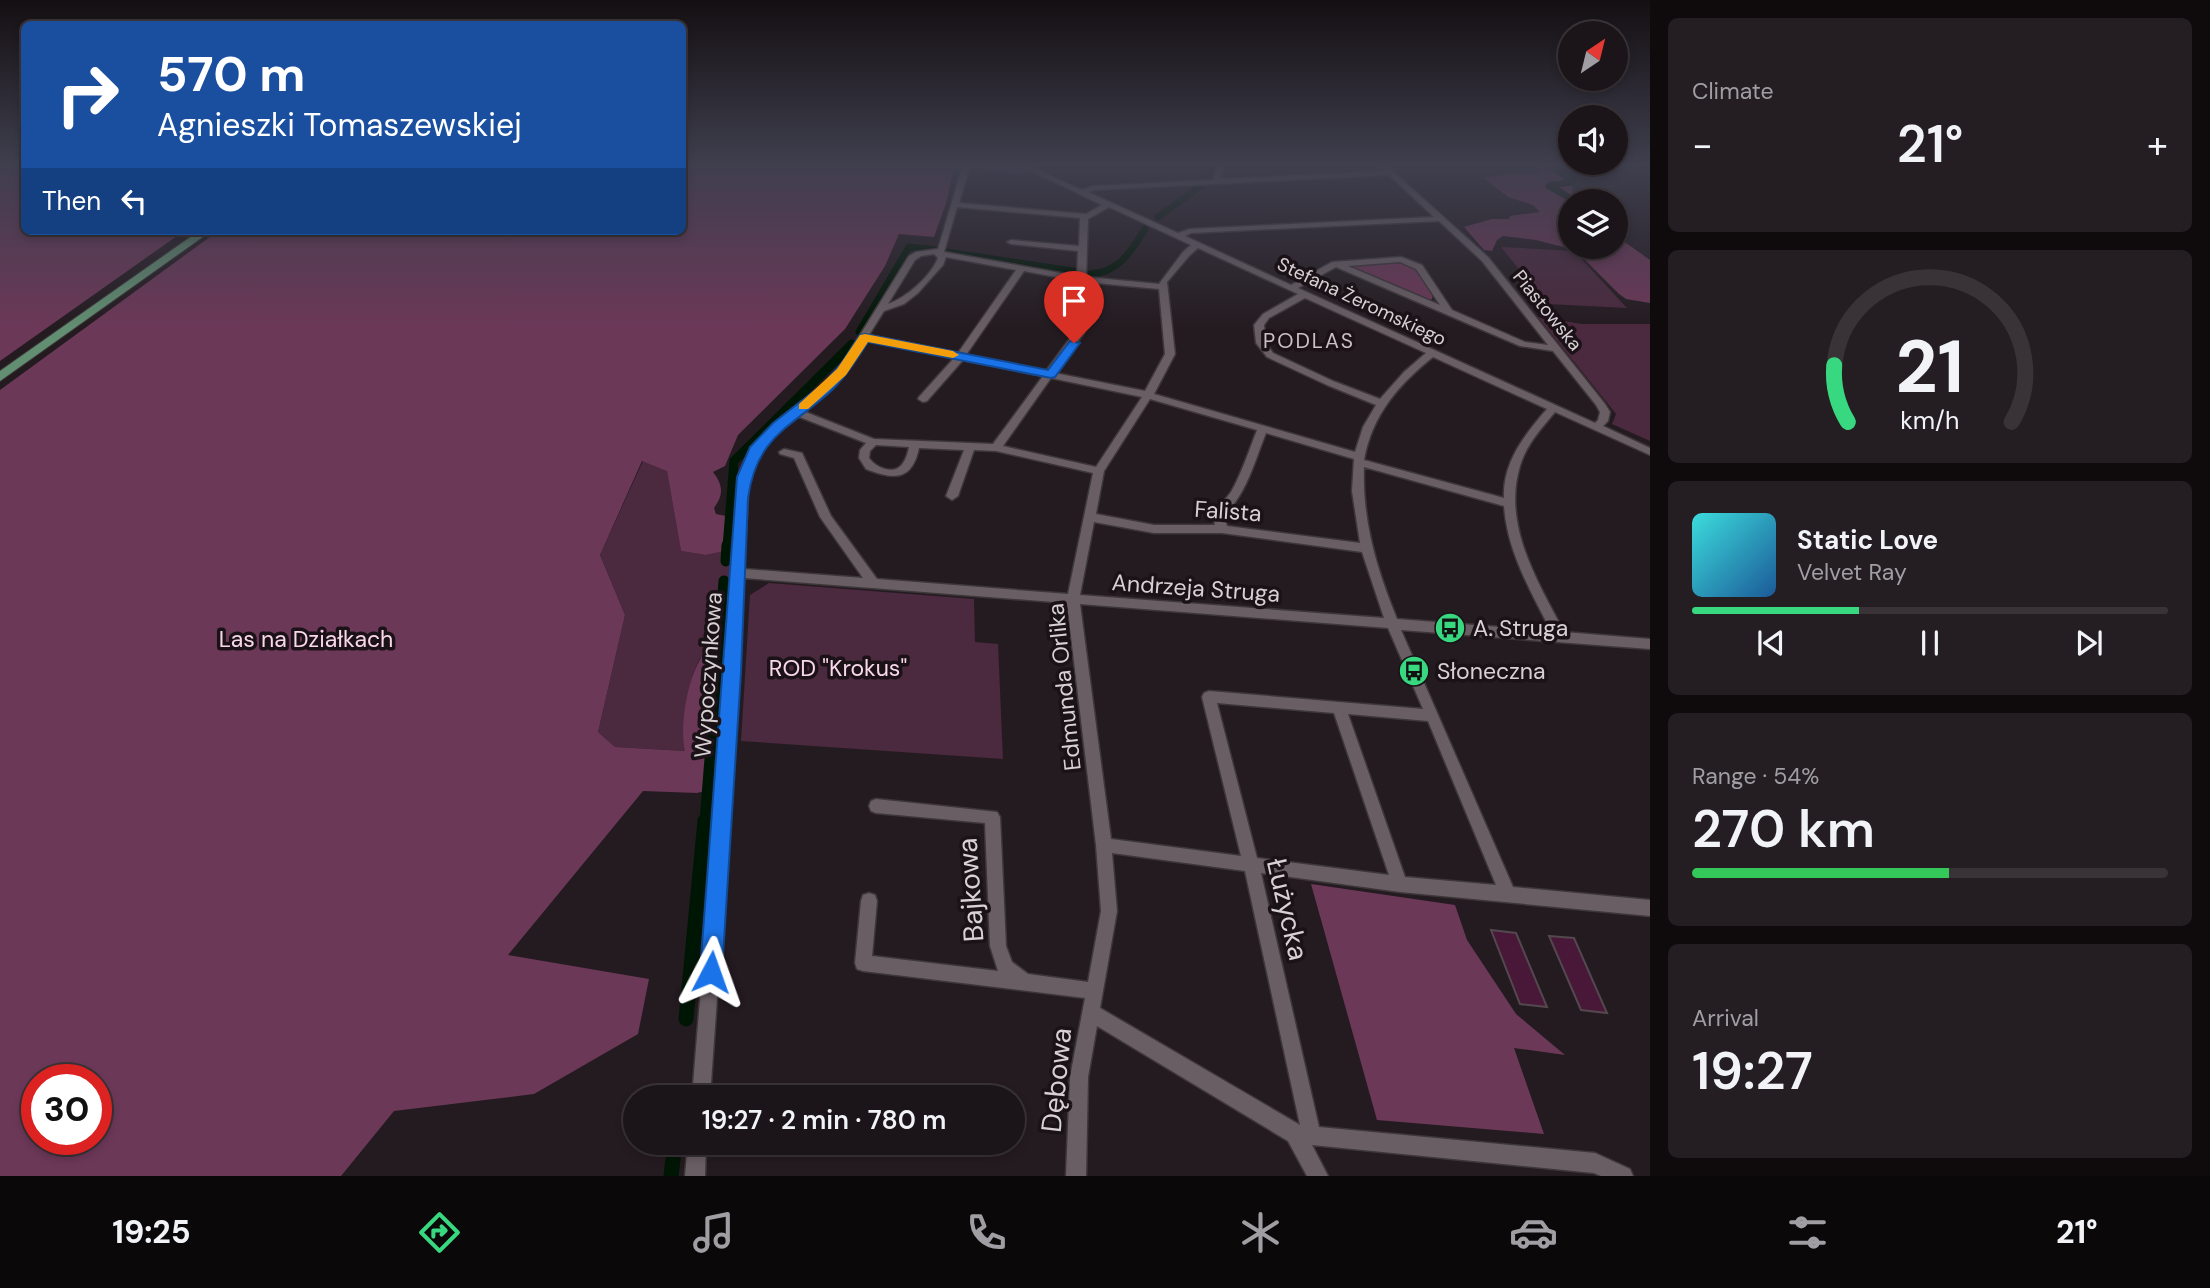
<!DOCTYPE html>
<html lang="en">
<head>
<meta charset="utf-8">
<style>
  body { margin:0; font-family:"DM Sans",sans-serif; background:#241d21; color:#f1f3f6; height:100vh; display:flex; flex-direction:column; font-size:26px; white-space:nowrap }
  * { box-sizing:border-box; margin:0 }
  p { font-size:23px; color:#a09ea2 }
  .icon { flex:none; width:38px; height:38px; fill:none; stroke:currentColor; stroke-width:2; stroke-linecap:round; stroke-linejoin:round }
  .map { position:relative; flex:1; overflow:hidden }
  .drawer { display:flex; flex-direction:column; gap:18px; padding:18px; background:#0f0b0d; width:560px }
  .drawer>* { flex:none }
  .guide { position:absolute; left:21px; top:21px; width:665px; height:214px; border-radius:10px; box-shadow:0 4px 10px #0003,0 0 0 2px #393337; background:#1a4fa0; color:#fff; overflow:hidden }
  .needle { width:46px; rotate:35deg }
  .tools { position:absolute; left:1558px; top:21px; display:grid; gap:14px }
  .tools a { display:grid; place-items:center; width:70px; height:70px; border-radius:50%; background:#1b1418; box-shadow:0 4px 10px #0003,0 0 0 2px #393337; font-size:35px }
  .speed { position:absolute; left:21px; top:1064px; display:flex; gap:14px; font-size:35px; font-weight:700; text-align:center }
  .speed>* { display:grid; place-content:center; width:91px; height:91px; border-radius:50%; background:#1b1418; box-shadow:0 4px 10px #0003,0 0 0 2px #393337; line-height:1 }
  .speed .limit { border:10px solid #d22; background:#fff; color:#111 }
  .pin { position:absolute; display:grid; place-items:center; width:60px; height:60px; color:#fff; margin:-72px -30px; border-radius:50% 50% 50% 0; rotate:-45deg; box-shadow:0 0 7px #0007 }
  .pin .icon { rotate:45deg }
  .me { position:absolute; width:77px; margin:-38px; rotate:4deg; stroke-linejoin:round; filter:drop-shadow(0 0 5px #0008) }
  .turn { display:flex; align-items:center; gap:24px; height:147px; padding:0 21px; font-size:32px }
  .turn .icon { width:91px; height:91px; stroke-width:2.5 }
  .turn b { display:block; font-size:49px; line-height:60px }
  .then { display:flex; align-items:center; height:66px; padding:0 21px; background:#0003; gap:14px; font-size:26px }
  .big { font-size:52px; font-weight:600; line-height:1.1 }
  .drawer .widget { flex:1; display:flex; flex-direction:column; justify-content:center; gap:10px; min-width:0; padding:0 24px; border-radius:10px; background:#241d21 }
  .drawer .dial { align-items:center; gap:0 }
  .dial svg { height:182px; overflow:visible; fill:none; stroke:#393337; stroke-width:7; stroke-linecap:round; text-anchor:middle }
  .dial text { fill:#f1f3f6; stroke:none }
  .song { display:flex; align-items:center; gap:21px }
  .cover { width:84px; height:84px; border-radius:10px; background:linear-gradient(135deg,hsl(180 70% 55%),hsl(210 70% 35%)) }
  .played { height:7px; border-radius:4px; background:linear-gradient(90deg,#38d880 35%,#393337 35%) }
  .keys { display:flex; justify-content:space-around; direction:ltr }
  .heat { display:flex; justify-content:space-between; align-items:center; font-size:38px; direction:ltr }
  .charge { height:10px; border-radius:5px; background:linear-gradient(90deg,#34c759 54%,#393337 0) }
  .trip { position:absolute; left:623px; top:1085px; width:402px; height:70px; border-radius:35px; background:#1b1418; box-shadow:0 4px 10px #0003,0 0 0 2px #393337; font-weight:600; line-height:70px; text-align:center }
  .tab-bar { display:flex; height:112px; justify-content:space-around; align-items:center; background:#0b080a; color:#a09ea2 }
  .tab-bar .icon { width:49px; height:49px }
  .tab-bar .current { color:#38d880 }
  .tab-bar b { font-size:32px; color:#f1f3f6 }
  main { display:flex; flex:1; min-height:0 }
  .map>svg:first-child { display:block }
  .green { fill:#4b293e }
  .forest { fill:#6c3858; fill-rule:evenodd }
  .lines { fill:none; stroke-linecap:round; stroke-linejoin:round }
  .canal-far3 { stroke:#001605; stroke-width:7 }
  .canal-far2 { stroke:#001605; stroke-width:9 }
  .canal-far1 { stroke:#001605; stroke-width:11 }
  .canal { stroke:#001605; stroke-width:15 }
  .river { fill:#001605; fill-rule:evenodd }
  .building { fill:#491838; stroke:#53484e; stroke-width:2 }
  .minor-casing { stroke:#3d373a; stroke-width:3 }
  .major-casing { stroke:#3d373a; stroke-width:2 }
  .minor { fill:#695e64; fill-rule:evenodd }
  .major { fill:#628f71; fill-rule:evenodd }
  .route { fill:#1a73e8; stroke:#114b97; stroke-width:2 }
  .slow { fill:#f59e0b }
  .labels { text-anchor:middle; stroke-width:7; stroke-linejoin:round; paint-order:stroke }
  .far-street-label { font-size:19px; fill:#d7d1d4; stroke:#1a1217 }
  .far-neighbourhood-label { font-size:21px; letter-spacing:2px; fill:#ccbfc6; stroke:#1a1217 }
  .street-label { font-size:23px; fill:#d7d1d4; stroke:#1a1217 }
  .poi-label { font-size:23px; fill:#d7d1d4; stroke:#1a1217; text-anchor:start }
  .park-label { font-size:23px; fill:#f9d6ea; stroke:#1a1217 }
  .near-street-label { font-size:28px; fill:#d7d1d4; stroke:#1a1217 }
</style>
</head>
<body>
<main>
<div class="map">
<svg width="1650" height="1176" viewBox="0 0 1650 1176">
  <rect width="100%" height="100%" fill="#241b20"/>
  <path class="green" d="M1501,247L1574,251L1627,308L1547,304Z
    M1538,317L1582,324H1650V441L1612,424L1616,414Z
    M643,461L667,470L681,551L706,555L735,548L725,686L712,678V664L700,658C685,686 686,720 686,751L615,747L598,732L625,615L600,555Z
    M769,583L974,599L975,642L998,644L1003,759L741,741L750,595Z"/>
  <path class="forest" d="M0,165H24V231H184L0,361Z
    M683,165H1019L1033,171L1022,174L954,167L947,200L934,237L899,234L885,266L845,329L738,435L725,466L713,472C723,485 724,495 714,508L716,514L726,516L724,551L706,555L681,551L667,471L642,461L600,555L625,615L598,732L615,747L685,751C679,727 688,673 704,654C713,665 712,677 717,690L712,789L697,793L643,791L508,955L649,979L638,1034L534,1094L394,1111L341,1176H0V390L218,231H682ZM37,1080H96V1139H37Z
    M1535,165H1559L1570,174L1573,194L1577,201H1570V247H1615V235L1650,260V303L1626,299L1619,294L1575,250L1536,240L1503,236L1497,240L1492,251L1484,250L1464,227L1492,219H1509L1510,216L1540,212L1533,205L1508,197L1484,178L1506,173L1541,172Z
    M1401,262L1417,269L1433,294L1432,299L1428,300L1354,269L1351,265Z
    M1311,884L1455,905L1467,940L1516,1014L1565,1055L1514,1048L1544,1134L1377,1120Z"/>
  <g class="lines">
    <path class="canal-far3" d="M1209,179L1214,165
      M1158,217L1201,186
      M946,252L1073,271
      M1090,274C1119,273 1131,251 1145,229
      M859,332L909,247L936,250"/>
    <path class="canal-far2" d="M727,547L734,461L852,344"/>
    <path class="canal-far1" d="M726,561L727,545
      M705,822L724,581"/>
    <path class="canal" d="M686,1019L705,821
      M679,1097L680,1094
      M671,1176L675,1143"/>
    <path class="river" d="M1545,165H1556L1576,178L1577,180L1571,186L1559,187L1580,201L1570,202L1546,188L1545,186L1548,182L1565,180Z"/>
  </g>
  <path class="building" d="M1491,930L1516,933L1547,1007L1520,1004Z
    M1549,936L1574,938L1607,1013L1581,1010Z"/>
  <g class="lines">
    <g class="minor-casing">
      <path id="minor" d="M963,165H970L959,203L1086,214L1102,205L1019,165H1027L1082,190L1093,186L1213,180L1218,165H1225L1220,179L1385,171L1378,165H1386L1488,257L1605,404L1610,412L1608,421L1603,426L1650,448V455L1555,412C1541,429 1526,445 1520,466C1502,525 1538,582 1564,632L1650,639V649L1401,630L1513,887L1650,900V916L1400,892L1261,873L1319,1127L1595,1153L1630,1169L1633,1176H1601L1594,1173L1312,1145L1328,1176H1307L1288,1141L1097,1026L1088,1077L1086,1176H1066L1070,1077L1085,998L863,971L857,969L855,963L861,901L863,895L869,893L875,895L877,901L872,956L998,971L990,946L985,823L876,813L871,811L869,806L871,801L876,799L997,812L1000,817L1006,946L1012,962L1028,974L1088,982L1101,911L1096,845L1067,603L744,578L735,744L710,1097H692L721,744L739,477L754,444L774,424L824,385L842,364L909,256L916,252L938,249ZM1389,175L1434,217L1190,229L1178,233L1088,192L1094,190ZM957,207L1080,218L1079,246L1011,240L1007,242L1011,244L1078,251L1077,276L944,252ZM1109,207L1191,245L1183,252L1159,284L1086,277L1088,219ZM1439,221L1482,261L1548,345L1525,342L1452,310L1422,265L1401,257L1332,262L1291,285L1185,236L1191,233ZM1198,248L1298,294L1263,314L1254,325L1256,343L1267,357L1327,385L1376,405L1363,427L1355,452L1154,394L1175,354L1167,282L1189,256ZM934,254L938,258C930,277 907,297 888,304L915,260L921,256ZM946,257L1016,270L958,353L869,335L884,311L904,304L918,293L943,265ZM1400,262L1416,269L1440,305L1348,266ZM1336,267L1520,346L1553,351L1596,405L1600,412L1598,420L1595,423L1298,288ZM1024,271L1077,281L1074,333L1046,371L966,355ZM1085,282L1159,289L1165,354L1145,391L1055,373L1084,333ZM1305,298L1426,353L1404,372L1380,399L1333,381L1273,353L1266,343L1264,325L1269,318ZM866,340L954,358L919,397L918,399L923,402L927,401L963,360L1043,376L993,444L874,439L803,411C832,388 847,372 866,340ZM1433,357L1547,409C1525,434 1502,463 1504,498L1364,460C1372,415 1399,384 1433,357ZM1051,378L1142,397L1096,467L1003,446ZM1150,399L1257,430C1249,450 1242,473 1231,492C1224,502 1211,512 1215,525H1154L1096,514L1104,471ZM797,416L866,443L860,450L859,458L866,469C894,480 912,481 919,448L964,450L946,496L952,500L958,496L974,450L996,451L1093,473L1068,594L877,579L831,516L802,453L784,449L779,452L780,454L794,458L820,517L863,578L744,569L749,477L763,447ZM1266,433L1354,459L1352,491L1360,543L1227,526C1223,515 1230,509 1236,501C1250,481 1257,455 1266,433ZM876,445L909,447C908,452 906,459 903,463C895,476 876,468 869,458L870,451ZM1364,467L1504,506C1507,551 1531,592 1551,631L1397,619C1377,570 1362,521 1364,467ZM1094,522L1154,533H1222L1362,552L1384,618L1080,595ZM1080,604L1388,628L1423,709L1209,691L1204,693L1202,697L1241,856L1111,839ZM1217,703L1334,713L1389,875L1257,858ZM1348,714L1428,721L1496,885L1405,877ZM1112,853L1245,871L1300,1125L1100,1008L1117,911Z
        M688,1143H706L705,1176H685Z"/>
    </g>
    <g class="major-casing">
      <path id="major" d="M199,231H211L0,381V371Z"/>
    </g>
    <use href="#minor" class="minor"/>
    <use href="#major" class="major"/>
  </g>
  <linearGradient id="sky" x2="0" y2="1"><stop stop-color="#140f12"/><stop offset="0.5" stop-color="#3f3f4e"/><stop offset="1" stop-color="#3f3f4e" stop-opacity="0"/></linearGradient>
  <rect width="1650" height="329" fill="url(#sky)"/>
  <path class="route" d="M865,334L1048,370L1070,341L1080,343L1055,377L1051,378L868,342C857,359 846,376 832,390C791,428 757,435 748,498L741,672L722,972L719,980L711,983L703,980L700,972L737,477L750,447L773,423L823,384L841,364L860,335Z"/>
  <path class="slow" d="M865,334L953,351L959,355L953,358L868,342L846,375L808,409H799V404L837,369L860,335Z"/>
  <defs>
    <g id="bus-disc" transform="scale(1.575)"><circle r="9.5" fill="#38d880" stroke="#1a1217"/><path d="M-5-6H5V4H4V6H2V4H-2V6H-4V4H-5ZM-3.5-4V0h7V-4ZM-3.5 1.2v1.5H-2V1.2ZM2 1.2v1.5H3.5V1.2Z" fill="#111"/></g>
  </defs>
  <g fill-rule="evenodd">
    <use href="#bus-disc" x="1450" y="628"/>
    <use href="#bus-disc" x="1414" y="671"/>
  </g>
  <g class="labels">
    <g class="far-street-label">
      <text transform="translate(1362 301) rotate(25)" y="7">Stefana Żeromskiego</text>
      <text transform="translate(1548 310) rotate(51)" y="7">Piastowska</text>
    </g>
    <g class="far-neighbourhood-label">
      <text x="1309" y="348">PODLAS</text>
    </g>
    <g class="street-label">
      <text transform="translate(1228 511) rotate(4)" y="8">Falista</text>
      <text transform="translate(1196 588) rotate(4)" y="8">Andrzeja Struga</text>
      <text transform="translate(708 675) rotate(-86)" y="8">Wypoczynkowa</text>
      <text transform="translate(1064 687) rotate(-96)" y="8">Edmunda Orlika</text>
    </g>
    <g class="poi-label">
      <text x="1473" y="636">A. Struga</text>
      <text x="1437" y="679">Słoneczna</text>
    </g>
    <g class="park-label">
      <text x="306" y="647">Las na Działkach</text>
      <text x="838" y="676">ROD "Krokus"</text>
    </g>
    <g class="near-street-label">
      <text transform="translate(970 890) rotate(-94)" y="10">Bajkowa</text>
      <text transform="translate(1288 909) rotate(77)" y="10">Łużycka</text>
      <text transform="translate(1056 1080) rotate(-84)" y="10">Dębowa</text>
    </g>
  </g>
</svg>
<div class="tools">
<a><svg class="needle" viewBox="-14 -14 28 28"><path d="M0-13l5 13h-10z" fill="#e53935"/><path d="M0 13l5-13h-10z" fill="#a09ea2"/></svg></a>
<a><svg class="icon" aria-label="sound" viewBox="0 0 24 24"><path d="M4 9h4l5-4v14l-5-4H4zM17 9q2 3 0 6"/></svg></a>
<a><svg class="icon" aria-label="layers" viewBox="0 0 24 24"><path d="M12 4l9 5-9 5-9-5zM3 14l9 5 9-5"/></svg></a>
</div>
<div class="speed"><div class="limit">30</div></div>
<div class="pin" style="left:1074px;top:343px;background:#d93025"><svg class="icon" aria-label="arrive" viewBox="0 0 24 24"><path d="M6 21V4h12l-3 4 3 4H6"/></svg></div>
<svg class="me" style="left:711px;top:972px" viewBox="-20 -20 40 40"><path d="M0-17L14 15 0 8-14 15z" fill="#1a73e8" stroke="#fff" stroke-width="4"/></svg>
<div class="trip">19:27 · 2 min · 780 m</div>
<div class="guide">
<div class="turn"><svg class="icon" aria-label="right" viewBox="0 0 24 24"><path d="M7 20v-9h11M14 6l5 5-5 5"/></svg><div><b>570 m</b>Agnieszki Tomaszewskiej</div></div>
<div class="then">Then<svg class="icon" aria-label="left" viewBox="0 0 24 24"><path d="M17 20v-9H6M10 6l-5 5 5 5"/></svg></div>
</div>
</div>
<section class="drawer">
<div class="widget"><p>Climate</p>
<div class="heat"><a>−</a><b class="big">21°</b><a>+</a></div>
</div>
<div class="widget dial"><svg viewBox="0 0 100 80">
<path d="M14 69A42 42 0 1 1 86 69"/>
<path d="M14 69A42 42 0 0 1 8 44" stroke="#38d880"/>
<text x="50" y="56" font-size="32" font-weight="700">21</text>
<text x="50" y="72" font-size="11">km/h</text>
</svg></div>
<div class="widget">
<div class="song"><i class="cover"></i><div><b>Static Love</b><p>Velvet Ray</p></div></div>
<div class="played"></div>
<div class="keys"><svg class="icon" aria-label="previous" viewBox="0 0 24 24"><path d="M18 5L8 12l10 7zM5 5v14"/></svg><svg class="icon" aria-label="pause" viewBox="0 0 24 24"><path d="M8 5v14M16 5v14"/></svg><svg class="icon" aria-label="next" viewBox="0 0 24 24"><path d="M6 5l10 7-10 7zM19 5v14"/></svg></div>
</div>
<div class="widget"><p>Range · 54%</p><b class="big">270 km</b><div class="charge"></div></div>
<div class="widget"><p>Arrival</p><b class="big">19:27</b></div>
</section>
</main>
<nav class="tab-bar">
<b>19:25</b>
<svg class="icon current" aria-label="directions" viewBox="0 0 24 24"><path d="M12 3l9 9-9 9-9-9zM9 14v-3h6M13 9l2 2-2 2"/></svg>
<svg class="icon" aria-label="music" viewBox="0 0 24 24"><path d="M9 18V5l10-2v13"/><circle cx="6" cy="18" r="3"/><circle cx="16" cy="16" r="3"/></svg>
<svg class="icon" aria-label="phone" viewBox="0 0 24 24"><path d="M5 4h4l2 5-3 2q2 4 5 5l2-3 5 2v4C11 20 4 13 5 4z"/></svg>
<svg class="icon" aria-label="climate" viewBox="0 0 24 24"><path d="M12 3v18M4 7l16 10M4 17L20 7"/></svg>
<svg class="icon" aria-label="car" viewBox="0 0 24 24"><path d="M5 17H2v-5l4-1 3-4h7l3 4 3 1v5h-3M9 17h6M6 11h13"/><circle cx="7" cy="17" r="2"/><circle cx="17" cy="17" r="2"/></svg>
<svg class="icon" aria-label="filters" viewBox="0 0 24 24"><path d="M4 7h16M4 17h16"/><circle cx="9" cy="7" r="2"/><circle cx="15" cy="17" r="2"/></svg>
<b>21°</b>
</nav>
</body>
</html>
